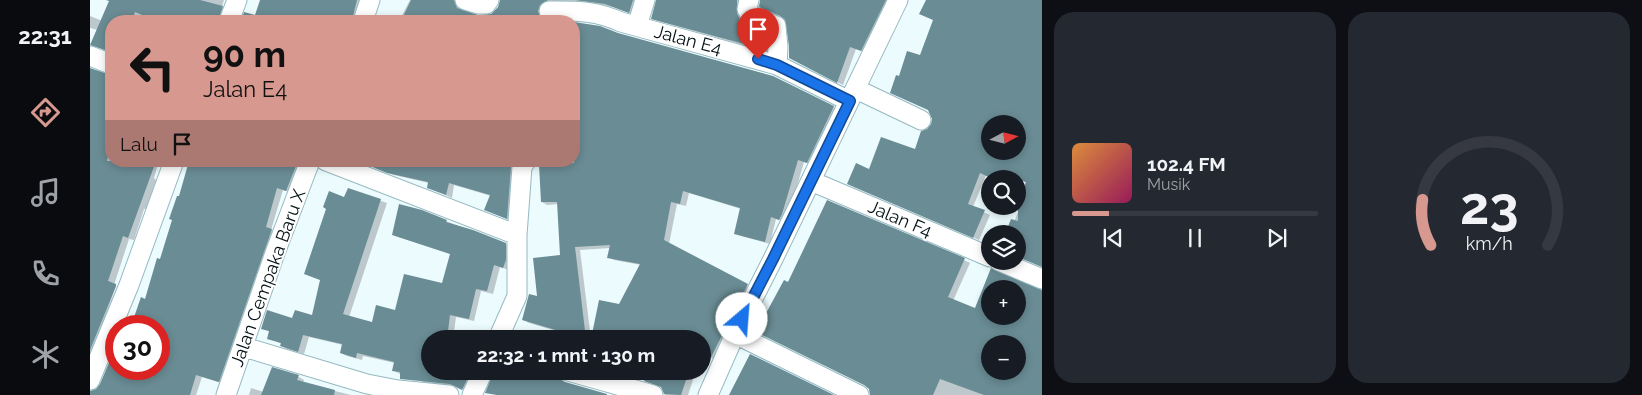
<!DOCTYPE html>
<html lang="id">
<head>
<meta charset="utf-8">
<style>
  body { margin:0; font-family:Raleway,sans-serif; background:#242831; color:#f1f3f6; height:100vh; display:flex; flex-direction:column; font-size:19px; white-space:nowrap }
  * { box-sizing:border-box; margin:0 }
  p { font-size:16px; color:#9ea1a6 }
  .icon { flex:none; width:28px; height:28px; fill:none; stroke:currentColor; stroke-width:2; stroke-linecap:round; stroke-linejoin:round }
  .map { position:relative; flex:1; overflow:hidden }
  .details { display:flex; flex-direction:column; gap:12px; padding:12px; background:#0d0f14; width:600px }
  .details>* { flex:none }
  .top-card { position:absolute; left:15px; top:15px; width:475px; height:152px; border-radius:20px; box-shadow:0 2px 8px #0003; background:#d6988f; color:#111; overflow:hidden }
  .needle { width:32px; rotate:83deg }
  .controls { position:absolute; left:891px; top:115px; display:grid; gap:10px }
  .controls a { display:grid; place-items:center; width:45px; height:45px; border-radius:50%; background:#171b24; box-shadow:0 2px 8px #0003; font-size:25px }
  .speed { position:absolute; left:15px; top:315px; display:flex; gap:10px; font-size:25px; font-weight:700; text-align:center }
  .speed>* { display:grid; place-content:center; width:65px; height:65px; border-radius:50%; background:#171b24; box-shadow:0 2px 8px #0003; line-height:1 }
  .speed .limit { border:8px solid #d22; background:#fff; color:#111 }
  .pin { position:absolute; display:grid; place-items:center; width:42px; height:42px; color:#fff; margin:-51px -21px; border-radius:50% 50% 50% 0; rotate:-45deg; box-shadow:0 0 5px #0007 }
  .pin .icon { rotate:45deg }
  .me { position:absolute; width:55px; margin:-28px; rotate:27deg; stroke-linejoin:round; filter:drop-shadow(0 0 4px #0008) }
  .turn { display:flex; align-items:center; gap:18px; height:105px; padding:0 15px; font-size:22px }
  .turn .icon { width:65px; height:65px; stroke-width:2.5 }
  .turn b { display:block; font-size:35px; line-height:42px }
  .then { display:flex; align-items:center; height:48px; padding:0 15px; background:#0003; gap:10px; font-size:19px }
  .details .widget { flex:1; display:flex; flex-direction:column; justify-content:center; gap:8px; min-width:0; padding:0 18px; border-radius:20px; background:#242831 }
  .details .dial { align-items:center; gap:0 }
  .dial svg { height:130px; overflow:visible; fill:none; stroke:#363941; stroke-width:7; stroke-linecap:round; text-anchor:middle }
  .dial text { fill:#f1f3f6; stroke:none }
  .song { display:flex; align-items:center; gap:15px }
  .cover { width:60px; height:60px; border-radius:8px; background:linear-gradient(135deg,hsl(30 70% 55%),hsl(330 70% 35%)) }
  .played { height:5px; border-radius:2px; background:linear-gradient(90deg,#d6988f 15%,#363941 15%) }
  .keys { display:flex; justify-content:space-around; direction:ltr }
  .details .tiles { flex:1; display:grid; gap:12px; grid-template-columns:repeat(2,1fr) }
  .trip { position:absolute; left:331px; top:330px; width:290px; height:50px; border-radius:25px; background:#171b24; box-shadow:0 2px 8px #0003; font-weight:700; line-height:50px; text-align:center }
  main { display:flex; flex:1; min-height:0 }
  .dock { display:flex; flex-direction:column; width:90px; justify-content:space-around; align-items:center; background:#090b0e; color:#9ea1a6 }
  .dock .icon { width:35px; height:35px }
  .dock .selected { color:#d6988f }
  .dock b { font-size:22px; color:#f1f3f6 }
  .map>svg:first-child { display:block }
  .shadow { fill:#0003; fill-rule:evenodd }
  .building { fill:#6a8c94; fill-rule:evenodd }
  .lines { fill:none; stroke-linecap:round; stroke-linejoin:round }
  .minor-casing { stroke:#95b9c1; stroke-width:21 }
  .minor { stroke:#fff; stroke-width:19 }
  .route-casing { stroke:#114b97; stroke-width:12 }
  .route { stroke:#1a73e8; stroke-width:9 }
  .labels { text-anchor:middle; stroke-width:4; stroke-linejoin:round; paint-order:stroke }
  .street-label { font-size:18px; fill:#041114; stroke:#fff }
</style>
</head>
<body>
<main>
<nav class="dock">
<b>22:31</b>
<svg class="icon selected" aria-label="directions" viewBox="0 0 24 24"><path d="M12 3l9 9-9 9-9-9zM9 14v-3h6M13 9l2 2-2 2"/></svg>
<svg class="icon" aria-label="music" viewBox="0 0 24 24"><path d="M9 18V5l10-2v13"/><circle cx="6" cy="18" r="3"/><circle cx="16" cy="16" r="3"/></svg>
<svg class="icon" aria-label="phone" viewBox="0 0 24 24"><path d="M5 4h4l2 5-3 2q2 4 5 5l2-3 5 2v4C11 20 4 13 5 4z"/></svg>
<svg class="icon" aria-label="climate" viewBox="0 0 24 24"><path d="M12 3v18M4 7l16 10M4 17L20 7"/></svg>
</nav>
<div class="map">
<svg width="952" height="395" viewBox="0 0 952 395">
  <rect width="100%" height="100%" fill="#ecfbfe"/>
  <path class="shadow" d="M24,0H134L132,7L138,10L134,21H67L52,15L49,21H21V53L3,45L8,30L0,28V16L15,22Z
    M171,0H274L265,21L260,20L259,21H152L155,14L166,17Z
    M320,0H370L369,7L372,11L398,20L397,21H309Z
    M412,0H551L545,15L523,7L504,3L465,2L453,15L455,21H411Z
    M567,0H655L652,18L655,25L659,28L681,38L682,53L568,21L562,18Z
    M671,0H802L777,53L766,49L753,85L706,61L700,46L696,19Z
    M837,0H952V267L928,257V234L924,222L936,192L937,183L918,175L916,179H904L896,175L883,207L900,215L889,240L764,187L780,170L825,151L842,125L843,118L839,110L810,77L831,57L844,20ZM900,124H928V151H900Z
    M484,24H494L682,77L749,110L723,165L714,162L698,217L695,222L686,219L680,244L651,236L645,233L651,209L599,193L596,206L587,204L579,244L662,289L627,360L612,354V339H502L530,306L551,265L524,260L519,257L520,248L490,250L501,339H469L470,332L439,323L434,320L449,298L472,256L468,204L457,205L452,202L450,161H484Z
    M0,69L21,76V161H69L64,178L66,180L56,209H54L44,240L39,239L24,285L26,286L15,318L19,320L0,367Z
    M101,161H215L202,193L193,190L181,230L187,233L134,384L112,377L106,395H15L14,379L26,349V369H69V326H42L51,299L55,300L71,261Z
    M271,161H431L422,221L396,210L401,196L364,185L362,198L338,187L339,183L304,175Z
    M259,190L297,203L259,317L283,324L353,285L361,254L309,237L356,221L421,247L419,270L410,267L403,294L391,291L384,321L366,317L363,339H340V371H388L378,392L367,386L335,383L329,380L330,376L310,374L304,371L305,363L273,356L272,360L257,356L251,353L253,345L219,337L214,354L197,349L191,345L192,344L178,338L180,332L172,328L223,316L231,280L215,274Z
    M874,260L880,263L863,301L886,309L901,270L952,291V395H781L780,388L699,284ZM900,289H928V316H900ZM900,344H928V371H900Z
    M182,369L209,377L214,380L213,383L261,395H159L161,388L174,392Z
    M559,371H606L598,395H575L573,388L562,384Z"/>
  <path class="building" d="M16,0H110L133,6L128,21H67L45,12L42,21H21V52L0,45L19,1Z
    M170,0H267L262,20L254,17L253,21H151L154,12L165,15Z
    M321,0H364L367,8L388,15L401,14L408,7L410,0H458L450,5L448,11L450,17L455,21H311Z
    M485,0H543L539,13L515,4Z
    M566,0H647V13L650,20L656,25L675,34L677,50L561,19Z
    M670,0H796L771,51L760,47L747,83L699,58V46L695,20L690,16L669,7Z
    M836,0H952V267L928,257V234H915L921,219L928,221V202L936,182L928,179L912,172L909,179H903L890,173L878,204L895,210L883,238L757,184L766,163L779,169L791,137L825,149L831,131L837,129L841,124L842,119L838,110L800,93L806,75L809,76L817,51L830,55L843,20L829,14ZM900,124H928V151H900Z
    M484,22L510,26L528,33L683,76L744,106L717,163L708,160L692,214L689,220L681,217L675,242L644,234L650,208L593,191L590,204L581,202L574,240L658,284L612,375V339H572L556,333L555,339H501L509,300L529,304L550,264L517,258L520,245L485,247L496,339H467L469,331L432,320L439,294L447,296L443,258L470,255L467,202H451L449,165L484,163Z
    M0,68L21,75L17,94L21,95V142L17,161H66L38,238L33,236L18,281L26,284V286L0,350Z
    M99,161H208L196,191L187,188L176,227L182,229L129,382L106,375L100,395H0V391L6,389L10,384L26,346V369H69V326H41L51,297L55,299L67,258L70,259L82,220L79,219L87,196H89Z
    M275,161H417L415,167H421L417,219L394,210L400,195L359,183L356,195L337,188L338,182L297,173L275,164Z
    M258,188L291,199L253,314L282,322L286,305L305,310L314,274L352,283L360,254L302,235L309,204L332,210L357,220L356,222L383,230L416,243V260L413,268L404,265L397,291L386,289L379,319L360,315L357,339H340V371H381L372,390L360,384L310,379V372L302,371L304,362L267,353L266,358L250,353L252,344L213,335L208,352L190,346L191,343L177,339L179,331L171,329L177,310L202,318L205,310L222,315L230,280L214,274L236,209L233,207L239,191L254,197Z
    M737,200L875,258L858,297L885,308L901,268L952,290V395H894L850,379L843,395H780L779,389L774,385L666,332L694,280L698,282ZM900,289H928V316H900ZM900,344H928V371H900Z
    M660,354L744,395H639Z
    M182,367L209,375L207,380L245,390L244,395H171Z
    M404,371H438L465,378L466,376L475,382L517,394V395H407L395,393Z
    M558,371H599L591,395L574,394L571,387L554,381Z"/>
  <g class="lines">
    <g class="minor-casing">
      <path id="minor" d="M375,0L388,4H396L399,0
        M659,0L657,9L660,15L686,26L688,47L687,65
        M459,11C486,11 505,10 531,22L687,65L759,101
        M139,21L147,0
        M273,21L280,0
        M547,26L555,0
        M0,56L21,64
        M766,89L831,120
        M236,161L427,235
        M721,181L900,257
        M909,261L952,279
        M645,334L769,395
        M408,339L427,296V235L432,167L436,161
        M154,347L277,384L308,390L359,395
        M478,371L563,395
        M0,380L39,285L84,161
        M136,395L185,253L220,161
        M382,395L393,371
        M618,395L645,334L683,259L808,0"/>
    </g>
    <use href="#minor" class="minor"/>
  </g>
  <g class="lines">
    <g class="route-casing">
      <path id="route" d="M652,319L683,259L760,101L687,65L668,59"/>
    </g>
    <use href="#route" class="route"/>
  </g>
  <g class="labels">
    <g class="street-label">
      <text transform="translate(598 40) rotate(15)" y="6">Jalan E4</text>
      <text transform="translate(810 219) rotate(23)" y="6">Jalan F4</text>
      <text transform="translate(178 278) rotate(-70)" y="6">Jalan Cempaka Baru X</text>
    </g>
  </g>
</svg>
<div class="controls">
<a><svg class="needle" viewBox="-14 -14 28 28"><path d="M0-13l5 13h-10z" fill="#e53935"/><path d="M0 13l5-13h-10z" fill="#9ea1a6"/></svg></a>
<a><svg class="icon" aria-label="search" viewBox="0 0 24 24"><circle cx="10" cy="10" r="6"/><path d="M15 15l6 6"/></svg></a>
<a><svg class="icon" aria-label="layers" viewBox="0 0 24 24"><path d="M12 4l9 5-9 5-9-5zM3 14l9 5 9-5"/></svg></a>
<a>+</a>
<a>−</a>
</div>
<div class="speed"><div class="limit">30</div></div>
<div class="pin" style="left:668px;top:59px;background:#d93025"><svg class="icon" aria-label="arrive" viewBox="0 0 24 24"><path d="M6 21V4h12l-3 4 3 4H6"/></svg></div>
<svg class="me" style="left:652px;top:319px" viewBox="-20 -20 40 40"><circle r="19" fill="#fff"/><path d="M0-13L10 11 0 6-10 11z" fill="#1a73e8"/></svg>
<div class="trip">22:32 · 1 mnt · 130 m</div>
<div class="top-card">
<div class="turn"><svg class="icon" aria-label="left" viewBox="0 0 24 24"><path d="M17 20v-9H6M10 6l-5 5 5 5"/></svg><div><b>90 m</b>Jalan E4</div></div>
<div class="then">Lalu<svg class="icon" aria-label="arrive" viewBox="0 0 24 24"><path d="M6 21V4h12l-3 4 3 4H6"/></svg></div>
</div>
</div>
<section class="details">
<div class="tiles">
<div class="widget">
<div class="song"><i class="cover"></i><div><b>102.4 FM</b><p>Musik</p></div></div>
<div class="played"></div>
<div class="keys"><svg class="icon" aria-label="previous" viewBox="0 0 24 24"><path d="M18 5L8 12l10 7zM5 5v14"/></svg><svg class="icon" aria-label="pause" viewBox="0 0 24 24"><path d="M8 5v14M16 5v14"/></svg><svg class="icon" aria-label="next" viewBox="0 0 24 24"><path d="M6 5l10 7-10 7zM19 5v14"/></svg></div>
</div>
<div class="widget dial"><svg viewBox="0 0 100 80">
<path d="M14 69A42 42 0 1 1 86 69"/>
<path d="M14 69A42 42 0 0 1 9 41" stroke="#d6988f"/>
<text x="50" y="56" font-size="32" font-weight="700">23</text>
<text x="50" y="72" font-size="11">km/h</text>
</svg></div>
</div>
</section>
</main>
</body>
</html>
